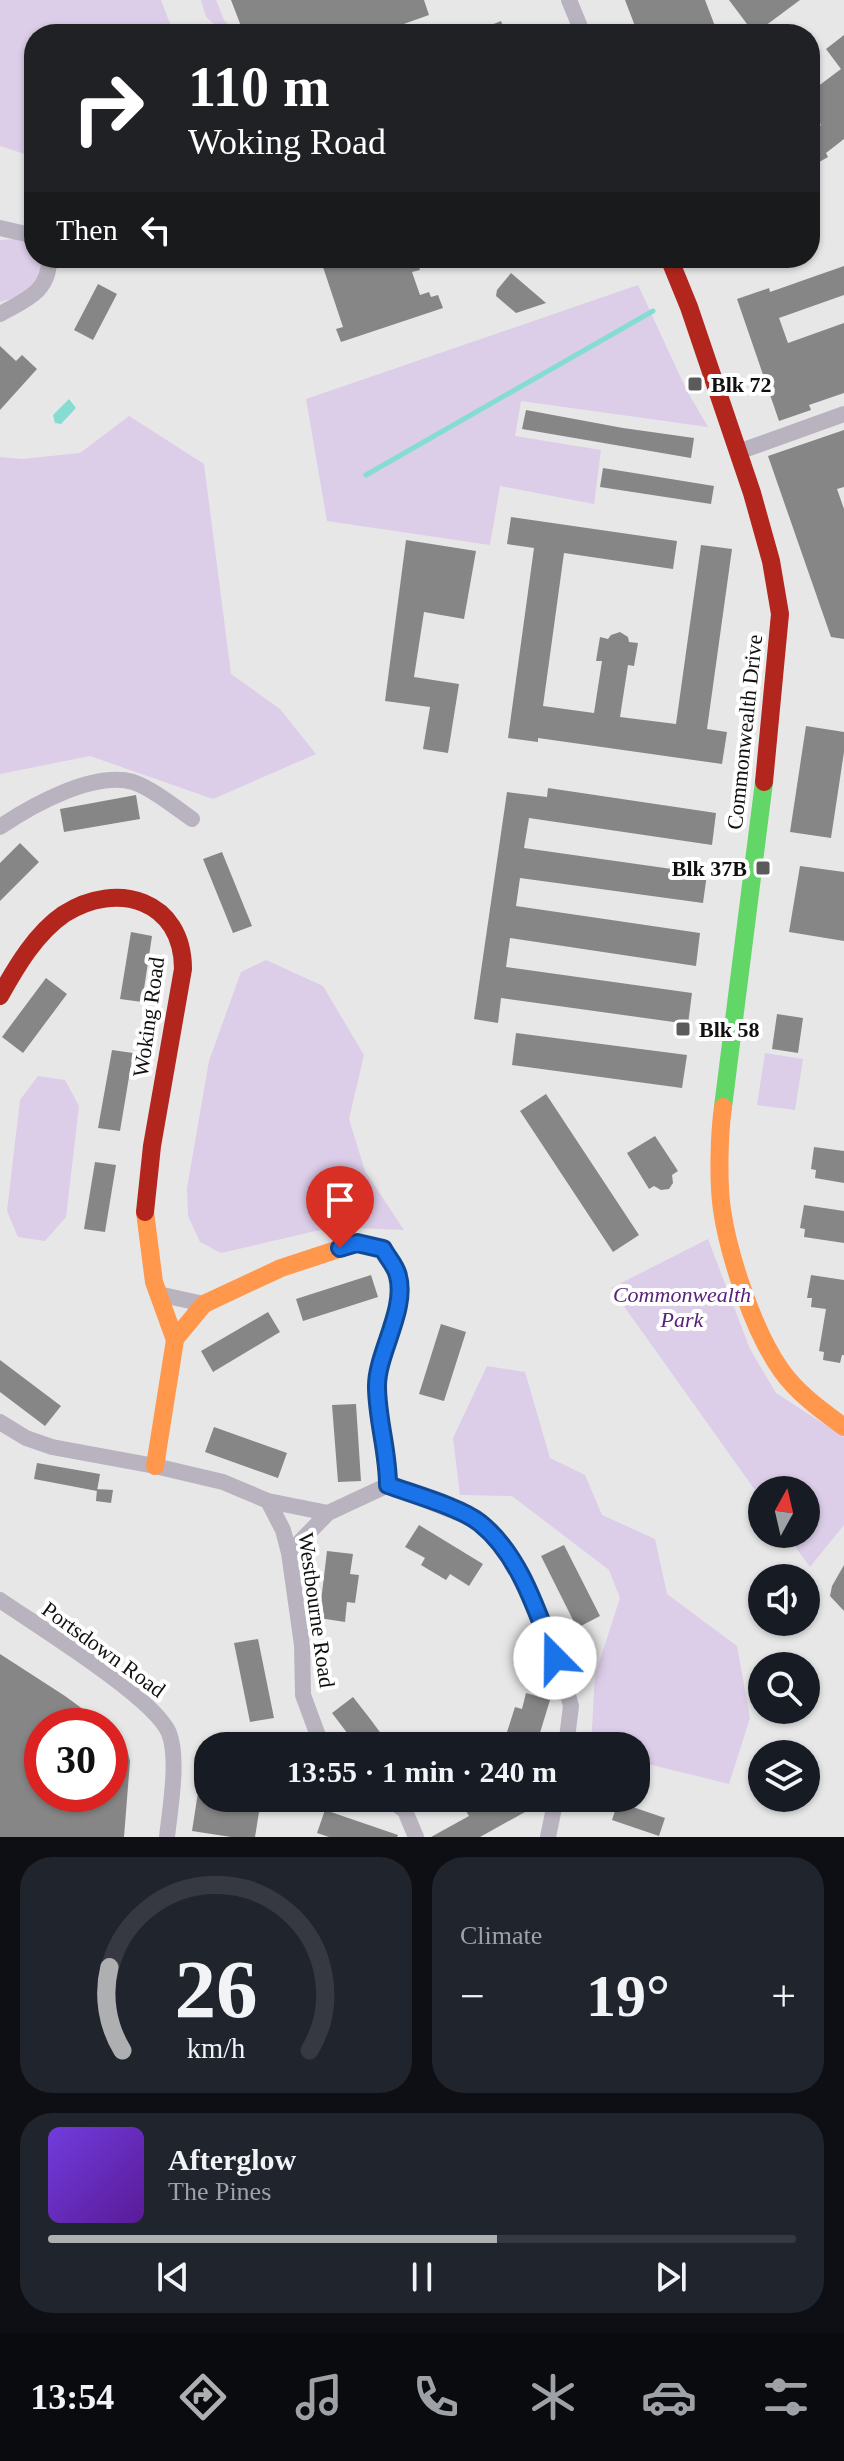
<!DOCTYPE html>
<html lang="en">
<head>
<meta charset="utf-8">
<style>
  body { margin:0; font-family:"Times New Roman",serif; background:#20242c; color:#f1f3f6; height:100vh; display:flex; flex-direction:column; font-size:30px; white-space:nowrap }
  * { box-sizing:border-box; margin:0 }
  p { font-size:26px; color:#9ea1a6 }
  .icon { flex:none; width:44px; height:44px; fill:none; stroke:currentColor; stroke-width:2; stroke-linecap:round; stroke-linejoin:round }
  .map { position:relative; height:1837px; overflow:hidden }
  .details { display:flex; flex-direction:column; gap:20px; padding:20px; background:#0d0f14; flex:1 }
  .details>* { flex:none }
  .guide { position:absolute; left:24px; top:24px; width:796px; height:244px; border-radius:32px; box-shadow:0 2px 6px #0004; background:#202124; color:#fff; overflow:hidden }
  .needle { width:52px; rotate:8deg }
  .tools { position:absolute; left:748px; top:1476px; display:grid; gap:16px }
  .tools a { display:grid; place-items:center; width:72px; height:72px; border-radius:50%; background:#171b24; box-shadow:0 2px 6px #0004; font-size:40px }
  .speed { position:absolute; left:24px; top:1708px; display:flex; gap:16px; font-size:40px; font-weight:700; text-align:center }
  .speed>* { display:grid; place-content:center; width:104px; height:104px; border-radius:50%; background:#171b24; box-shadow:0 2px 6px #0004; line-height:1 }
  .speed .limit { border:12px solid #d22; background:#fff; color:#111 }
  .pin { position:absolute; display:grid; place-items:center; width:68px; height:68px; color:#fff; margin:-82px -34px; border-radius:50% 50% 50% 0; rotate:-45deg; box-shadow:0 0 8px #0007 }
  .pin .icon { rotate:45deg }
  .me { position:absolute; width:88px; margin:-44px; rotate:338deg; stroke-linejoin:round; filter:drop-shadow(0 0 6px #0008) }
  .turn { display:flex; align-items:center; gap:28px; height:168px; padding:0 32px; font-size:36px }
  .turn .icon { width:104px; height:104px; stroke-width:2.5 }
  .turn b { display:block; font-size:56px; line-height:68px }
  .then { display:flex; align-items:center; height:76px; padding:0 32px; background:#0003; gap:16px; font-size:30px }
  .big { font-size:60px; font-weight:700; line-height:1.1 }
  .details .widget { flex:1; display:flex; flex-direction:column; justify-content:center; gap:12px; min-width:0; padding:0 28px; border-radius:32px; background:#20242c }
  .details .dial { align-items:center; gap:0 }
  .dial svg { height:208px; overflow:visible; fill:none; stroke:#363941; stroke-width:7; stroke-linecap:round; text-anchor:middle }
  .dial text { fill:#f1f3f6; stroke:none }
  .song { display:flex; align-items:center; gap:24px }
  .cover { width:96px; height:96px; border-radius:12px; background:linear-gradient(135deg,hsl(260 70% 55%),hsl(270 70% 35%)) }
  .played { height:8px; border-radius:4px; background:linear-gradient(90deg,#aeafb1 60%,#363941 60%) }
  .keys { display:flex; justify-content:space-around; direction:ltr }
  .heat { display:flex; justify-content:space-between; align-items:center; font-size:44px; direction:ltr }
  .details .tiles { flex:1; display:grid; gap:20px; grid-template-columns:1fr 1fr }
  .widget:last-child { grid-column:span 2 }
  .trip { position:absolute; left:194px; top:1732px; width:456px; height:80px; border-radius:32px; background:#171b24; box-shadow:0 2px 6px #0004; font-weight:700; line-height:80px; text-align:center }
  .tabs { display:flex; height:128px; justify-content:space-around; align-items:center; background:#090b0e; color:#9ea1a6 }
  .tabs .icon { width:56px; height:56px }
  .tabs .current { color:#aeafb1 }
  .tabs b { font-size:36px; color:#f1f3f6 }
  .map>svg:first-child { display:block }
  .green { fill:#dccde9 }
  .water { fill:#85ddd1 }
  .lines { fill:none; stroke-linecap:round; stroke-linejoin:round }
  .stream { stroke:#85ddd1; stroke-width:5 }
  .building { fill:#878687 }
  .street { stroke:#b8b3be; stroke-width:16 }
  .fast { stroke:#63d668; stroke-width:18 }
  .slow { stroke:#ff974d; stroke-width:18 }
  .jam { stroke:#b3261e; stroke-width:18 }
  .route-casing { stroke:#114b97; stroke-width:20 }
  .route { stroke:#1a73e8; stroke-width:14 }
  .poi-dot { fill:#5c5b5c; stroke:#fff; stroke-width:3 }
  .labels { text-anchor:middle; stroke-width:8; stroke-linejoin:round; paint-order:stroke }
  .poi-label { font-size:22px; font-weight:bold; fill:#111011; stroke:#fff; text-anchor:start }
  .street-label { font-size:22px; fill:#111011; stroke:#fff }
  .park-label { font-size:22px; font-style:italic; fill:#582279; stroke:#fff }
</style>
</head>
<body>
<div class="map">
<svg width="844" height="1837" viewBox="0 0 844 1837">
  <rect width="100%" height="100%" fill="#e8e7e8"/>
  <path class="green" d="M0,0H161L174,34H34V157L0,146Z
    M201,0H216L224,20L228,24V34H215V25L206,17Z
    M16,239L34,247V258L47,259L30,293L0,302V240Z
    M638,285L686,389L708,427L521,401L515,436L601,450L594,504L500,486L490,545L327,521L306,399Z
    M129,416L204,464L231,674L280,709L316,754L213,799L90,756L0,774V457L22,459L80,453Z
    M266,960L323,986L364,1055L349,1119L365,1171L404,1230L333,1227L221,1253L200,1242L188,1216L187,1188L209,1061L241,972Z
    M765,1053L803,1059L795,1110L757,1105Z
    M38,1076L65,1080L79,1106L66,1217L45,1241L18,1237L7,1211L20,1100Z
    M708,1239L750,1349L776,1393L844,1437V1525L810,1567L786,1534H806V1490H762V1500L611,1288Z
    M487,1366L525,1372L550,1458L585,1475L602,1515L655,1539L667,1594L737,1646L750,1718L729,1784L636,1761V1746H591L595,1675L620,1598L609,1570L512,1496L460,1495L453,1438Z"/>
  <path class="water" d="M69,399L76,408L61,424L55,423L53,415Z"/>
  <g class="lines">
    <path class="stream" d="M366,475L653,311"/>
  </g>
  <path class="building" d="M231,0H424L429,15L401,25L376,27L377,33L244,34Z
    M625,0H705L718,34H638Z
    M729,0H800L761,29L764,34H735L747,24Z
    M501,21L505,31L498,34H469Z
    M844,35V139L826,153L828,157L814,165L810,157V131L821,125L810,110V78L817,87L841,69L826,49Z
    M320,258H347L350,266L372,258H416L420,270L412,272L420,295L429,292L431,297L438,295L443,308L341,342L336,329L343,327Z
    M844,266V295L779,318L788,343L844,323V393L809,405L811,410L779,421L737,299L769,288L770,292Z
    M511,273L546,303L516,313L496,296L497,290Z
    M98,284L117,294L93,340L74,330Z
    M0,346L16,361L22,355L37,369L0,410Z
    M526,410L623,428L694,438L691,458L522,429Z
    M844,430V487L837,489L844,509V639L831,637L768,456Z
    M603,468L714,486L711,504L600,487Z
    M511,517L677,541L673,569L564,553L543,706L594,713L602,661H596L600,637L608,639L611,635L620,632L628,637L629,642L638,643L634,666L628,665L620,717L676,724L701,545L732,549L707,729L727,732L722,764L538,738V742L508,738L534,548L507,544Z
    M406,540L476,551L464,619L424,612L414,677L459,684L448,753L423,749L430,707L385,701Z
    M806,726L844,732V752L831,838L790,832Z
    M548,788L716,813L712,845L529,818L524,848L707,874L703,903L520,878L516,906L700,933L696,966L510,938L506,967L692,993L688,1024L501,998L498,1023L474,1019L507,792L547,797Z
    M136,795L140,819L64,832L60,809Z
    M20,843L39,862L0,901V863Z
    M222,852L252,926L233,933L203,859Z
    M800,866L844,872V941L789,932Z
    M131,932L152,936L142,1002L120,999Z
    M46,978L67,994L23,1053L2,1037Z
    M777,1014L803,1018L798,1053L772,1049Z
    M516,1033L687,1055L682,1088L512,1065Z
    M112,1050L133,1053L120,1131L98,1128Z
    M546,1094L639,1235L613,1252L520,1111Z
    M655,1136L678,1171L672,1175L673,1183L669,1189L661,1190L654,1186L649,1189L627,1153Z
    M814,1147L844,1151V1183L815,1178L816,1170L811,1169Z
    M95,1162L116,1165L105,1232L84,1229Z
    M804,1205L844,1211V1243L804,1237L805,1229L800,1228Z
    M371,1275L378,1297L303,1321L296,1299Z
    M811,1275L844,1280V1355H842L840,1363L823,1360L824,1352L819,1351L826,1309L811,1307L812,1298H807Z
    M268,1312L280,1332L213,1372L201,1351Z
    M441,1324L466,1332L444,1401L419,1394Z
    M0,1360L61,1406L45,1426L0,1392Z
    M356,1404L361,1481L338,1482L332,1405Z
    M214,1427L287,1453L278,1478L205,1452Z
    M37,1463L100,1474L97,1491L34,1479Z
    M97,1489L113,1490L111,1503L96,1501Z
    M419,1525L483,1564L469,1586L450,1574L446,1580L421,1565L425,1558L405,1547Z
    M564,1545L600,1616L577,1628L541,1556Z
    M327,1551L353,1554L350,1574L359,1575L355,1603L347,1602L345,1622L319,1618Z
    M844,1565V1611L830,1596L832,1586Z
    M258,1639L274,1718L250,1722L234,1643Z
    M0,1654L65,1696L106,1726H42V1794H110V1730L127,1749L130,1761L124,1837H0Z
    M526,1693L550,1700L536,1746H511L514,1734L507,1732L515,1707L522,1709Z
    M353,1697L371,1720L390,1746H357L332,1713Z
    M201,1773H208V1798H226L225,1807L259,1812L255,1837H231L192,1831Z
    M490,1798L493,1803L502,1798H518L525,1812L480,1837H431L469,1816L466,1811Z
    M618,1802L665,1818L659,1836L612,1820Z
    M325,1810L398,1835L397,1837H329L317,1833Z"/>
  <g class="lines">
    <path class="street" d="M569,0L583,34
      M0,228L26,234L34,239
      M0,314C25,300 50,292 49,258
      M738,452L844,414
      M0,827C32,805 94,771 133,782C153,789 175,807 192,819
      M158,1294L204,1304
      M0,1422L26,1438L52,1447L155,1466L223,1482L268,1501L283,1530L289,1553L302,1645L303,1695L320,1741L326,1746
      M268,1501L328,1513
      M289,1553L328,1513L388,1485L478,1521L502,1545L523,1582L565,1684L571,1706L566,1746
      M0,1600C36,1625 155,1698 169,1733C179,1759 170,1809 167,1837
      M389,1798L405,1811L416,1837
      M548,1837L556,1798"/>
    <path class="fast" d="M723,1107L764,782"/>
    <path class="slow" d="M723,1107C719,1135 718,1183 722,1210C729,1257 754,1332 781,1370C797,1393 822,1411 844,1427
      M145,1212L154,1282L175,1340L155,1466
      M175,1339L204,1304L281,1268L357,1243L383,1249C388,1258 396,1266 398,1276C407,1314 378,1349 377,1386C376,1419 387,1452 388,1485"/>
    <path class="jam" d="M669,258L689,307L752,493L771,561L780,614L764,782
      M0,996C16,967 36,933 64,914C117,880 183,900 183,969L152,1146L145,1212"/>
  </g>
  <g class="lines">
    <g class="route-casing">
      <path id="route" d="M340,1248L357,1243L383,1249C387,1257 396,1266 398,1276C407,1310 377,1353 377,1386C377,1419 388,1451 388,1485C412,1494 460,1507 480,1523C520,1555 537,1612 555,1658"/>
    </g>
    <use href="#route" class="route"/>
  </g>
  <g class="poi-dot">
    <rect x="687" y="376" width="16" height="16" rx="4"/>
    <rect x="755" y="860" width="16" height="16" rx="4"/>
    <rect x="675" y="1021" width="16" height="16" rx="4"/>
  </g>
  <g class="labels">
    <g class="poi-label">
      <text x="711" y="392">Blk 72</text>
      <text x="747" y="876" text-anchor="end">Blk 37B</text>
      <text x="699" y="1037">Blk 58</text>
    </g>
    <g class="street-label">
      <text transform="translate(744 732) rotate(-84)" y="8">Commonwealth Drive</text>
      <text transform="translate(148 1017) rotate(-82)" y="8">Woking Road</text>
      <text transform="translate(317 1610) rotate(82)" y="8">Westbourne Road</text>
      <text transform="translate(104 1649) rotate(36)" y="8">Portsdown Road</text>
    </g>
    <g class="park-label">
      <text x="682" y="1302">Commonwealth<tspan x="682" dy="25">Park</tspan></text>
    </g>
  </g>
</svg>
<div class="tools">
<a><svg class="needle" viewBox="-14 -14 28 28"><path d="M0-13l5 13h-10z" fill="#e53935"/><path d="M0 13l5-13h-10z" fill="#9ea1a6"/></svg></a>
<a><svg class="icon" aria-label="sound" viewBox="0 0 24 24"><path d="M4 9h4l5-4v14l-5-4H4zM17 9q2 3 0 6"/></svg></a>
<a><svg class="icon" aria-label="search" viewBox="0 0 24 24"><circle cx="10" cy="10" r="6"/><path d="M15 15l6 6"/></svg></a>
<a><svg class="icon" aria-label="layers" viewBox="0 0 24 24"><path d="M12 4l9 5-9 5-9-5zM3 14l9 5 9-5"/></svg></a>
</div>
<div class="speed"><div class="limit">30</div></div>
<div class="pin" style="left:340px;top:1248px;background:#d93025"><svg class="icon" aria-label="arrive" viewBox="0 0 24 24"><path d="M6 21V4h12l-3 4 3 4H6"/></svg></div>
<svg class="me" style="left:555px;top:1658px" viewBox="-20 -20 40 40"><circle r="19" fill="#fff"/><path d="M0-13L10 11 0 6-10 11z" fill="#1a73e8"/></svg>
<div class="trip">13:55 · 1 min · 240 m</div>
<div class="guide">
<div class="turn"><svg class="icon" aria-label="right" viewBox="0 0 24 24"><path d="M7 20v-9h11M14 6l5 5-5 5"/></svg><div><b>110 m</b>Woking Road</div></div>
<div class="then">Then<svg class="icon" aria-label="left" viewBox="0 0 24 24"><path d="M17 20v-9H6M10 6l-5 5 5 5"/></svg></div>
</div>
</div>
<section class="details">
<div class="tiles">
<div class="widget dial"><svg viewBox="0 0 100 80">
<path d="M14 69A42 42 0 1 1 86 69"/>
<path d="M14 69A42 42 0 0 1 9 37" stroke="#aeafb1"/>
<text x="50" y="56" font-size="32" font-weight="700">26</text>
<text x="50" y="72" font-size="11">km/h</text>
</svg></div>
<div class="widget"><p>Climate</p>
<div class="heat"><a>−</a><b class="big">19°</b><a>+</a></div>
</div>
<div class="widget">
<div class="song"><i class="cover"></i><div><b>Afterglow</b><p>The Pines</p></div></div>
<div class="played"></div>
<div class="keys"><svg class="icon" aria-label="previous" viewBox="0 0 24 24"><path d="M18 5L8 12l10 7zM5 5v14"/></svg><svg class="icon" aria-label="pause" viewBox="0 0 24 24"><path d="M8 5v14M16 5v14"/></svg><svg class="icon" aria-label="next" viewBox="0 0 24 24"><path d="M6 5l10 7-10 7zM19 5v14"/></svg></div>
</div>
</div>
</section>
<nav class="tabs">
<b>13:54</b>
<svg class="icon current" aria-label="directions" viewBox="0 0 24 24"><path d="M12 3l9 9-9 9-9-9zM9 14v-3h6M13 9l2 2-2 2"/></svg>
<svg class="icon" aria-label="music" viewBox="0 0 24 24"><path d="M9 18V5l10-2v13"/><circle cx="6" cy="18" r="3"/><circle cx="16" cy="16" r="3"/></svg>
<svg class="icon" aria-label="phone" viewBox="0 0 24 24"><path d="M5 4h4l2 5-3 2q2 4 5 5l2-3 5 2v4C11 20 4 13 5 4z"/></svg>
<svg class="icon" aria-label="climate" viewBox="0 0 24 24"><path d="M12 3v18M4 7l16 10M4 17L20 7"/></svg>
<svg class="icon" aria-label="car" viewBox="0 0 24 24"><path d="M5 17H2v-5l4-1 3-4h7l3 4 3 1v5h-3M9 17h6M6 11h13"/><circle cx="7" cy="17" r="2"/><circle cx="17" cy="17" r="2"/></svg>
<svg class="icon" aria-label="filters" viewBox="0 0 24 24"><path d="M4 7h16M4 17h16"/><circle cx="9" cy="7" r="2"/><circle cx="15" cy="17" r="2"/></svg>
</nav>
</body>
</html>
